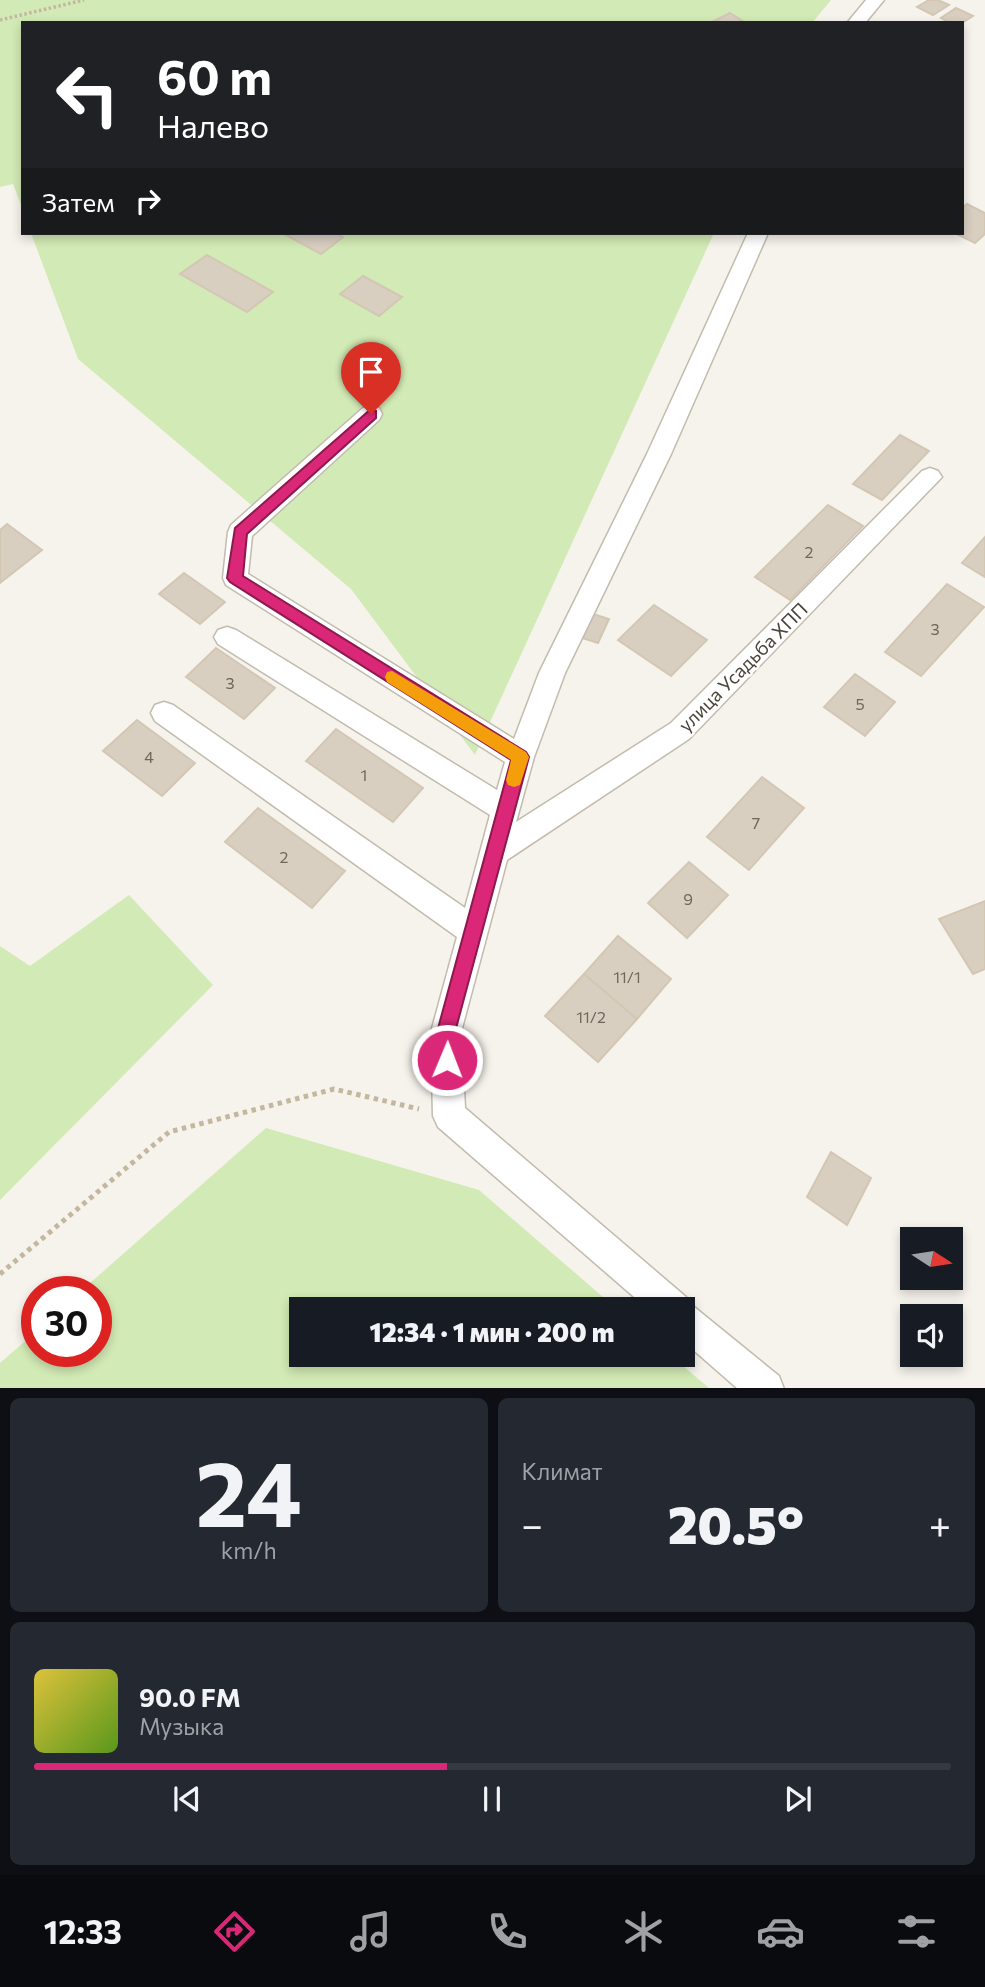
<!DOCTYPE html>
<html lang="ru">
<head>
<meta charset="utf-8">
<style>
  body { margin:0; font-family:Commissioner,sans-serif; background:#242831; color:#f1f3f6; height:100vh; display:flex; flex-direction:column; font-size:26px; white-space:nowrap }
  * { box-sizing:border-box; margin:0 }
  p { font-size:23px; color:#9ea1a6 }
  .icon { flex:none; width:38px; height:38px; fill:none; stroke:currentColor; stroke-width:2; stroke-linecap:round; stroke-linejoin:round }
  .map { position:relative; height:1388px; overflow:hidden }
  .details { display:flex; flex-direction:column; gap:10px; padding:10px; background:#0d0f14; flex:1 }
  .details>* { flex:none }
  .banner { position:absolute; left:21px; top:21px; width:943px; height:214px; border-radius:0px; box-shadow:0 4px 10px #0003; background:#202124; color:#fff; overflow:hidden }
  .needle { width:46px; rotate:102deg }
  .controls { position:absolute; left:900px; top:1227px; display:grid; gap:14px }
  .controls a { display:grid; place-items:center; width:63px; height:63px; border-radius:0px; background:#171b24; box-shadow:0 4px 10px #0003; font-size:35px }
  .speed { position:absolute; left:21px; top:1276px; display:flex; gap:14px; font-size:35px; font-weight:700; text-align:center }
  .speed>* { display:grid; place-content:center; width:91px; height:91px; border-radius:50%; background:#171b24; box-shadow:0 4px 10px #0003; line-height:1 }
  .speed .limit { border:10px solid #d22; background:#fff; color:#111 }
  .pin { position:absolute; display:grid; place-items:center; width:60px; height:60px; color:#fff; margin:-72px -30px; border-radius:50% 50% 50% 0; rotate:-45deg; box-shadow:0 0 7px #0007 }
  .pin .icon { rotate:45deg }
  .me { position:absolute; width:77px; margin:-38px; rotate:1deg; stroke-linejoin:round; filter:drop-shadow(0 0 5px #0008) }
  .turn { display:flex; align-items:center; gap:24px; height:147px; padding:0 21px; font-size:32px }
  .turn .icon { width:91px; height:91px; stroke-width:2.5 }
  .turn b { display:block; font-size:49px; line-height:60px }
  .then { display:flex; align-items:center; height:66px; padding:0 21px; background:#0003; gap:14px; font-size:26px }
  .big { font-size:52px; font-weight:800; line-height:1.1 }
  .details .widget { flex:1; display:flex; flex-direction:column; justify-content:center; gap:10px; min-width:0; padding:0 24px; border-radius:10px; background:#242831 }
  .details .dial { align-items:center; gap:0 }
  .dial b { font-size:91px; line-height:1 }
  .song { display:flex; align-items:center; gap:21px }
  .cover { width:84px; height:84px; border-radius:10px; background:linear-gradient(135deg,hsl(50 70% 55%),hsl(90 70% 35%)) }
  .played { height:7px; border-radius:4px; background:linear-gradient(90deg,#db2777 45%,#363941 45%) }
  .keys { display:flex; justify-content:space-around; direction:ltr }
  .heat { display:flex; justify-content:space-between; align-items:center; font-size:38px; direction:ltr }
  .details .tiles { flex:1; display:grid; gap:10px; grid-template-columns:1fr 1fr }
  .widget:last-child { grid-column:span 2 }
  .trip { position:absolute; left:289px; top:1297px; width:406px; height:70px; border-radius:0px; background:#171b24; box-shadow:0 4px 10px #0003; font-weight:800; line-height:70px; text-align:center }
  .menu { display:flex; height:112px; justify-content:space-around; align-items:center; background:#090b0e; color:#9ea1a6 }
  .menu .icon { width:49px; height:49px }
  .menu .selected { color:#db2777 }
  .menu b { font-size:32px; color:#f1f3f6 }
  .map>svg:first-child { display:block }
  .green { fill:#d2eab5 }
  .building { fill:#d8cfc1; stroke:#d3c7b4; stroke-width:2 }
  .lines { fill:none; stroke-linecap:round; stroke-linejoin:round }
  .minor-casing { stroke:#c2bbae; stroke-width:3 }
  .path-far1 { stroke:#c4b79f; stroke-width:3.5; stroke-dasharray:2.5 2.5; stroke-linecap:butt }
  .path { stroke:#c4b79f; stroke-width:5; stroke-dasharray:4.5 4.5; stroke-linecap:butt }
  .minor { fill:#fff; fill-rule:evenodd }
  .route { fill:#db2777; stroke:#8e194d; stroke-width:2 }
  .slow { fill:#f59e0b }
  .labels { text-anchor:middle; stroke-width:5; stroke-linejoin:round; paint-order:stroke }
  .number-label { font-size:16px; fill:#6e675b }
  .street-label { font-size:19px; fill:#4b4439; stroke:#fff }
</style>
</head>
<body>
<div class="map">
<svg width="985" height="1389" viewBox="0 0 985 1389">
  <rect width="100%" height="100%" fill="#f6f3ec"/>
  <path class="green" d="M0,0H831L812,23H23V210L13,184L0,187Z
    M31,233H714L475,755L351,589L78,359Z
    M129,895L213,985L0,1200V946L30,966Z
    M266,1128L479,1190L617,1309H301V1354L670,1355L709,1388H0V1363L37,1331V1351H96V1292L81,1291Z"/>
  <path class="building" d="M929,0H938L949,5L933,15L917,7Z
    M956,8L973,16L962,23H950L941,18Z
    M730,13L746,23H710Z
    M967,204L985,213V234L975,243L955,233H962V208Z
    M336,233L343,237L321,254L284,234Z
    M207,255L273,292L247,312L180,274Z
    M363,276L402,297L379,316L340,294Z
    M900,435L929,451L882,500L853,484Z
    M828,505L863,526L790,600L755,577Z
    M7,524L42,550L0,583V530Z
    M985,537V577L962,563Z
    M184,573L225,602L200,624L159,594Z
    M947,584L984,607L921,676L885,652Z
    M654,605L707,640L671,676L618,640Z
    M590,613L609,619L598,643L579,637Z
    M216,648L275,688L244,719L186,677Z
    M855,674L895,702L865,736L824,707Z
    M137,720L195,763L162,796L103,751Z
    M336,729L423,788L393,822L306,761Z
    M762,777L804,808L749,870L707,837Z
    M258,808L345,871L312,908L225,842Z
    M689,862L728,895L687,938L648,903Z
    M985,901V969L973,974L939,919Z
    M618,936L671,979L637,1019L584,974Z
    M584,974L637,1019L598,1062L545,1016Z
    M831,1152L871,1178L847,1225L807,1197Z"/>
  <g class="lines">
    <g class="minor-casing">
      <path id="minor" d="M866,0H884L865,23H847Z
        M748,233H768L671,454L565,673L534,757L516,822L671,723L922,471L930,468L938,471L942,477L689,739L507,860L461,1032L465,1108L686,1297L688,1302L779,1376L784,1389H738L682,1340V1309H648L438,1127L433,1116L431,1032L457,937L155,721L151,713L155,705L164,702L173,705L465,908L490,815L218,644L214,637L218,630L227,627L236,630L497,790L505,762L226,585L223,578L228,532L231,525L363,408L371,406L379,408L382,414L379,420L252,536L248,574L514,739L539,673L647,454Z"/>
    </g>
    <path class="path-far1" d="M0,20L84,0"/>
    <path class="path" d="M0,1274L169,1132L334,1089L419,1109"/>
    <use href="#minor" class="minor"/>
  </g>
  <path class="route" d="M371,409L376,411V418L247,534L243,576L526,752L529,757L455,1032L457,1060L454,1067L447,1069L440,1067L437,1032L511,760L230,582L227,578L235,528Z"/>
  <path class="slow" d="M392,671L526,752L529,757L520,785L514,787L508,785L506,780L511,760L387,682L385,677L387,672Z"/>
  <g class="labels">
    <g class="number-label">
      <text x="809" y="558">2</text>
      <text x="935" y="635">3</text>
      <text x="230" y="689">3</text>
      <text x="860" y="710">5</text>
      <text x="149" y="763">4</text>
      <text x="364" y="781">1</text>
      <text x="756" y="829">7</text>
      <text x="284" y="863">2</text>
      <text x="688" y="905">9</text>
      <text x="627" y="983">11/1</text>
      <text x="591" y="1023">11/2</text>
    </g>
    <g class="street-label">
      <text transform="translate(743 667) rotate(-45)" y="7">улица Усадьба ХПП</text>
    </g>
  </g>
</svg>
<div class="controls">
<a><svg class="needle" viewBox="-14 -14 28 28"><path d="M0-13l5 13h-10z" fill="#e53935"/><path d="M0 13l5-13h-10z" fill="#9ea1a6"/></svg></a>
<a><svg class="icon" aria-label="sound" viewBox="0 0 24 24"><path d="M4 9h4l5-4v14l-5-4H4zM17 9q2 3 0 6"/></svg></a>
</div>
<div class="speed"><div class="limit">30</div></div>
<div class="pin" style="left:371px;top:414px;background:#d93025"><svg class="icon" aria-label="arrive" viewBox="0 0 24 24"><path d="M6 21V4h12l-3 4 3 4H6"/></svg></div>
<svg class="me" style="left:447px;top:1060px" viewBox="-20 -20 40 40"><circle r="17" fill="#db2777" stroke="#fff" stroke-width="3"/><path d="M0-11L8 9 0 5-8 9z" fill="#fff"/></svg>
<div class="trip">12:34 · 1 мин · 200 m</div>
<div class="banner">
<div class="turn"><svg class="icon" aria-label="left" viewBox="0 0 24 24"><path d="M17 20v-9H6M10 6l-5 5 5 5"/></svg><div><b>60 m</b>Налево</div></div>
<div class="then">Затем<svg class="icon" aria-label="right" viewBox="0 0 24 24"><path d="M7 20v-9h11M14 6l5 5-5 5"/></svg></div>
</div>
</div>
<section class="details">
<div class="tiles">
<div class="widget dial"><b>24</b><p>km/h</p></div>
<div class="widget"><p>Климат</p>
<div class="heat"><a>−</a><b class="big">20.5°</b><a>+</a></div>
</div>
<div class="widget">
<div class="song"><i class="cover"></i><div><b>90.0 FM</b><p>Музыка</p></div></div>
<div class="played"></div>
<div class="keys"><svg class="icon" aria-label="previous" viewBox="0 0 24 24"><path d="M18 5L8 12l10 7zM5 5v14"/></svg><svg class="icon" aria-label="pause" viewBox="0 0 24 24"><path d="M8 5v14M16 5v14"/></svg><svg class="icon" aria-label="next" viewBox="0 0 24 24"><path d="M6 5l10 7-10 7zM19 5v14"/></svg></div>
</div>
</div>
</section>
<nav class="menu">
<b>12:33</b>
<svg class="icon selected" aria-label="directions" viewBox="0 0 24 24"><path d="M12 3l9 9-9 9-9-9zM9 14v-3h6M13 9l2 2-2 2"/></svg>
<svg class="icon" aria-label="music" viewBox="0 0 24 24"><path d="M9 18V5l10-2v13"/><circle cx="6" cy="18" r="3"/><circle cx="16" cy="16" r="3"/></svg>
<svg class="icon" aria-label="phone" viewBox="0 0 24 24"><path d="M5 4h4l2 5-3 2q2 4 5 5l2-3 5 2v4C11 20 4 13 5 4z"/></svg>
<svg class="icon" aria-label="climate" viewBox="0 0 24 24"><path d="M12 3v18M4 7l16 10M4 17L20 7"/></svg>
<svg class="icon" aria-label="car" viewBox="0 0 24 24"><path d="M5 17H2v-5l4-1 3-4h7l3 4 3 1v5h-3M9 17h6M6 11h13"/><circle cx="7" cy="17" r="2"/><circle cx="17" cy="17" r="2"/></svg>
<svg class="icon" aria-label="filters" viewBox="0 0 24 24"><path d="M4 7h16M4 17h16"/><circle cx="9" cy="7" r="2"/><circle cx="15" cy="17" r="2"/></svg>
</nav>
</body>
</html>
